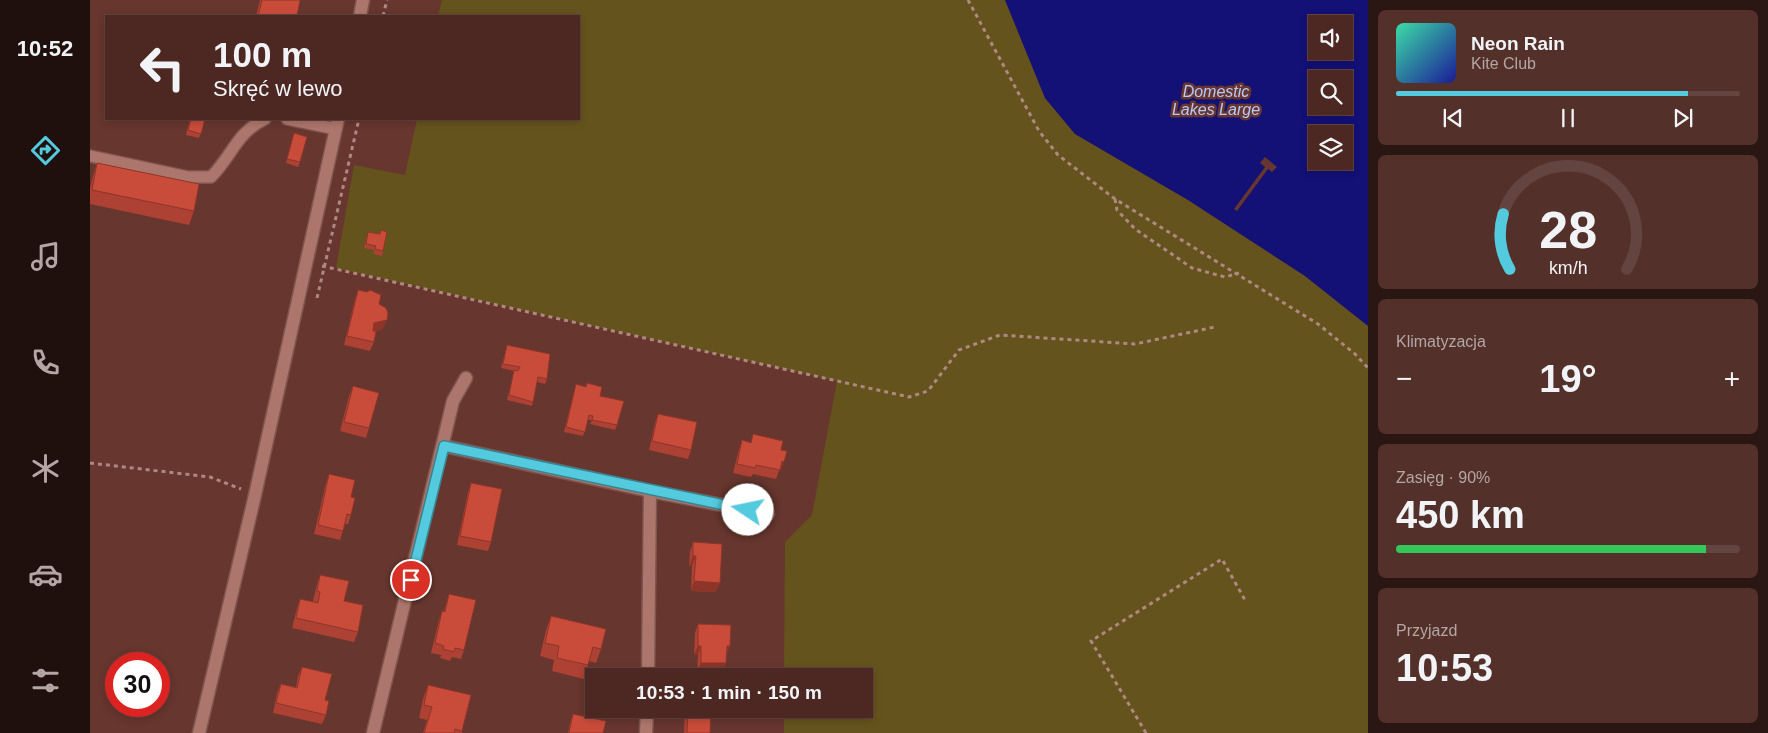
<!DOCTYPE html>
<html lang="pl">
<head>
<meta charset="utf-8">
<style>
  body { margin:0; font-family:Arial,sans-serif; background:#54302a; color:#f1f3f6; height:100vh; display:flex; flex-direction:column; font-size:19px; white-space:nowrap }
  * { box-sizing:border-box; margin:0 }
  p { font-size:16px; color:#b3a6a5 }
  .icon { flex:none; width:28px; height:28px; fill:none; stroke:currentColor; stroke-width:2; stroke-linecap:round; stroke-linejoin:round }
  .map { position:relative; flex:1; overflow:hidden }
  .sheet { display:flex; flex-direction:column; gap:10px; padding:10px; background:#2a1613; width:400px }
  .sheet>* { flex:none }
  .banner { position:absolute; left:15px; top:15px; width:475px; height:105px; border-radius:0px; box-shadow:0 2px 8px #0003,0 0 0 1px #644440; background:#4d2822; color:#f1f3f6; overflow:hidden }
  .buttons { position:absolute; left:1218px; top:15px; display:grid; gap:10px }
  .buttons a { display:grid; place-items:center; width:45px; height:45px; border-radius:0px; background:#4d2822; box-shadow:0 2px 8px #0003,0 0 0 1px #644440; font-size:25px }
  .speed { position:absolute; left:15px; top:652px; display:flex; gap:10px; font-size:25px; font-weight:700; text-align:center }
  .speed>* { display:grid; place-content:center; width:65px; height:65px; border-radius:50%; background:#4d2822; box-shadow:0 2px 8px #0003,0 0 0 1px #644440; line-height:1 }
  .speed .limit { border:8px solid #d22; background:#fff; color:#111 }
  .pin { position:absolute; display:grid; place-items:center; width:42px; height:42px; color:#fff; margin:-21px; border:2px solid #fff; border-radius:50%; box-shadow:0 1px 5px #0007 }
  .me { position:absolute; width:55px; margin:-28px; rotate:281deg; stroke-linejoin:round; filter:drop-shadow(0 0 4px #0008) }
  .turn { display:flex; align-items:center; gap:18px; height:105px; padding:0 25px; font-size:22px }
  .turn .icon { width:65px; height:65px; stroke-width:2.5 }
  .turn b { display:block; font-size:35px; line-height:42px }
  .big { font-size:38px; font-weight:600; line-height:1.1 }
  .sheet .tile { flex:1; display:flex; flex-direction:column; justify-content:center; gap:8px; min-width:0; padding:0 18px; border-radius:8px; background:#54302a }
  .sheet .dial { align-items:center; gap:0 }
  .dial svg { height:130px; overflow:visible; fill:none; stroke:#644440; stroke-width:7; stroke-linecap:round; text-anchor:middle }
  .dial text { fill:#f1f3f6; stroke:none }
  .song { display:flex; align-items:center; gap:15px }
  .cover { width:60px; height:60px; border-radius:8px; background:linear-gradient(135deg,hsl(160 70% 55%),hsl(240 70% 35%)) }
  .played { height:5px; border-radius:2px; background:linear-gradient(90deg,#54cade 85%,#644440 85%) }
  .keys { display:flex; justify-content:space-around; direction:ltr }
  .heat { display:flex; justify-content:space-between; align-items:center; font-size:28px; direction:ltr }
  .charge { height:8px; border-radius:4px; background:linear-gradient(90deg,#34c759 90%,#644440 0) }
  .trip { position:absolute; left:495px; top:668px; width:288px; height:50px; border-radius:0px; background:#4d2822; box-shadow:0 2px 8px #0003,0 0 0 1px #644440; font-weight:600; line-height:50px; text-align:center }
  main { display:flex; flex:1; min-height:0 }
  .tabs { display:flex; flex-direction:column; width:90px; justify-content:space-around; align-items:center; background:#1f100e; color:#b3a6a5 }
  .tabs .icon { width:35px; height:35px }
  .tabs .on { color:#54cade }
  .tabs b { font-size:22px; color:#f1f3f6 }
  .map>svg:first-child { display:block }
  .green { fill:#65531d }
  .water { fill:#131076; fill-rule:evenodd }
  .pier { fill:#67362e }
  .lines { fill:none; stroke-linecap:round; stroke-linejoin:round }
  .lane-casing { stroke:#7e554e; stroke-width:14 }
  .street-casing { stroke:#7e554e; stroke-width:15 }
  .secondary-casing { stroke:#7e554e; stroke-width:15 }
  .path { stroke:#b08882; stroke-width:3; stroke-dasharray:4 4; stroke-linecap:butt }
  .lane { stroke:#ad766c; stroke-width:11 }
  .street { stroke:#ad766c; stroke-width:12 }
  .secondary { stroke:#ad766c; stroke-width:12 }
  .wall { fill:#ad4133 }
  .shaded-wall { fill:#8d3529 }
  .building { fill:#c94c3b; stroke:#8d3529 }
  .route-casing { stroke:#378390; stroke-width:12 }
  .route { stroke:#54cade; stroke-width:9 }
  .labels { text-anchor:middle; stroke-width:5; stroke-linejoin:round; paint-order:stroke }
  .water-label { font-size:16px; font-style:italic; fill:#b7c8fd; stroke:#67362e }
</style>
</head>
<body>
<main>
<nav class="tabs">
<b>10:52</b>
<svg class="icon on" aria-label="directions" viewBox="0 0 24 24"><path d="M12 3l9 9-9 9-9-9zM9 14v-3h6M13 9l2 2-2 2"/></svg>
<svg class="icon" aria-label="music" viewBox="0 0 24 24"><path d="M9 18V5l10-2v13"/><circle cx="6" cy="18" r="3"/><circle cx="16" cy="16" r="3"/></svg>
<svg class="icon" aria-label="phone" viewBox="0 0 24 24"><path d="M5 4h4l2 5-3 2q2 4 5 5l2-3 5 2v4C11 20 4 13 5 4z"/></svg>
<svg class="icon" aria-label="climate" viewBox="0 0 24 24"><path d="M12 3v18M4 7l16 10M4 17L20 7"/></svg>
<svg class="icon" aria-label="car" viewBox="0 0 24 24"><path d="M5 17H2v-5l4-1 3-4h7l3 4 3 1v5h-3M9 17h6M6 11h13"/><circle cx="7" cy="17" r="2"/><circle cx="17" cy="17" r="2"/></svg>
<svg class="icon" aria-label="filters" viewBox="0 0 24 24"><path d="M4 7h16M4 17h16"/><circle cx="9" cy="7" r="2"/><circle cx="15" cy="17" r="2"/></svg>
</nav>
<div class="map">
<svg width="1278" height="733" viewBox="0 0 1278 733">
  <rect width="100%" height="100%" fill="#67362e"/>
  <path class="green" d="M352,0H915L955,98L985,134L1098,200L1215,276L1278,326V733H694V709H774V676H694L695,542L722,515L747,381L246,268L264,165L315,175L327,119H489V16H348Z"/>
  <path class="water" d="M915,0H1278V326L1215,276L1098,200L985,134L955,98ZM1226,24H1254V51H1226ZM1226,79H1254V106H1226ZM1226,134H1254V161H1226Z"/>
  <path class="pier" d="M1175,157L1187,167L1182,172L1178,169L1147,211L1144,209L1175,167L1170,163Z"/>
  <g class="lines">
    <g class="lane-casing">
      <path id="lane" d="M197,119L246,129
        M0,156L98,177H121C142,156 147,132 175,119"/>
    </g>
    <g class="street-casing">
      <path id="street" d="M354,446L560,491L678,514
        M558,676L560,491
        M283,733L363,401L376,378
        M556,733L557,709"/>
    </g>
    <g class="secondary-casing">
      <path id="secondary" d="M270,16L273,0
        M109,733L165,495L248,119"/>
    </g>
    <path class="path" d="M878,0L949,131L968,155L1025,199L1228,324L1265,354L1278,368
      M293,16L297,0
      M1025,199L1027,210L1045,229L1102,268L1135,277L1149,273
      M232,266L819,397L838,391L869,350L910,335L1045,344L1125,327
      M227,298L269,119
      M0,463L120,477L151,489
      M1056,733L1001,641L1132,559L1155,600"/>
    <use href="#lane" class="lane"/>
    <use href="#street" class="street"/>
    <use href="#secondary" class="secondary"/>
  </g>
  <path class="wall" d="M170,0H210L207,16H166Z
    M100,119H115L109,138L96,135Z
    M204,133L210,162L208,167L196,163Z
    M7,163L104,211L99,225L0,204V188L3,176Z
    M278,232L293,251L292,256L284,254V250L274,248Z
    M268,290L289,304L293,329L286,331L284,342L280,351L254,345L265,299Z
    M417,345L457,379L455,384L447,382L442,406L417,400L424,371L411,368Z
    M497,383L510,396L527,425L525,430L500,424L502,420H498L493,436L474,432L486,384L495,387Z
    M263,386L279,428L276,438L250,431L259,396Z
    M568,414L601,450L598,459L559,450L565,423Z
    M652,440L691,450V471H689L686,479L663,474L661,477L643,473L649,449Z
    M239,474L261,497V515L258,524H255L250,540L224,534L236,483Z
    M381,483L401,542L398,551L367,545L378,492Z
    M603,542L626,592L601,591L602,566H599L600,552Z
    M230,575L254,601L268,632L264,642L202,628L207,608L210,599L227,602L223,601L227,584Z
    M359,594L374,650L371,659L362,657L360,661L350,658L351,655L341,653L349,620L352,611H354Z
    M461,616L511,649L506,663L499,661L494,679L462,671L464,660L450,656L456,630Z
    M608,624L640,646L636,655V663L633,672H607L608,655H604L605,633Z
    M212,667L235,700L236,715L232,724L183,713L187,693L191,684L206,687L208,676Z
    M338,685L372,731V733H333L337,720L329,718L333,699Z
    M595,709H623L622,713H620V733H594Z
    M483,714L513,733H478L480,723Z"/>
  <path class="shaded-wall" d="M297,320L293,329L281,333L284,323Z
    M692,461L694,462L691,471H689Z
    M603,556H606L602,566H599Z
    M604,581L630,583L626,592L601,591Z
    M608,646H611L608,655H604Z
    M637,646H640L637,655H633Z
    M611,663H636L633,672H607Z"/>
  <path class="building" d="M172,0H210L207,16H168Z
    M101,119H115L111,134L98,130Z
    M204,133L217,137L210,162L197,159Z
    M7,163L109,184L104,211L2,190Z
    M291,230L297,232L293,251L285,249L286,246L276,244L278,232L290,234Z
    M268,290L277,292L280,290L291,295L289,304L296,308L298,313L297,320L284,323L283,331H286L284,342L257,336Z
    M417,345L460,354L457,379L448,377L443,402L419,395L424,370L428,371L430,367L413,364Z
    M497,383L512,387L510,396L534,401L527,425L502,420L503,416L499,415L495,432L476,427L486,384L496,387Z
    M263,386L289,393L279,428L254,422Z
    M568,414L607,422L601,450L562,441Z
    M663,434L693,441L691,450L697,451L694,462L692,461L690,470L666,465L665,468L647,464L652,440L661,443Z
    M239,474L265,480L261,497L265,498L261,515L257,514L253,531L228,525Z
    M381,483L412,489L401,542L370,536Z
    M603,542L632,544L630,583L604,581L606,556H603Z
    M230,575L259,581L254,601L273,605L268,632L206,618L210,599L228,603L230,592L227,591Z
    M359,594L386,600L374,650L365,648L364,652L353,649L354,646L345,643L352,611L355,612Z
    M461,616L516,629L511,649L503,647L498,665L467,658L469,646L455,643Z
    M608,624L641,625L640,646H637L636,663H611V646H608Z
    M212,667L242,674L235,700L239,701L236,715L186,703L191,684L207,688Z
    M338,685L381,695L372,731L365,729L364,733H334L342,707L334,705Z
    M598,709H621L620,733H597Z
    M483,714L516,721L513,733H479Z"/>
  <g class="lines">
    <g class="route-casing">
      <path id="route" d="M321,580L354,446L658,510"/>
    </g>
    <use href="#route" class="route"/>
  </g>
  <g class="labels">
    <g class="water-label">
      <text x="1126" y="97">Domestic<tspan x="1126" dy="18">Lakes Large</tspan></text>
    </g>
  </g>
</svg>
<div class="buttons">
<a><svg class="icon" aria-label="sound" viewBox="0 0 24 24"><path d="M4 9h4l5-4v14l-5-4H4zM17 9q2 3 0 6"/></svg></a>
<a><svg class="icon" aria-label="search" viewBox="0 0 24 24"><circle cx="10" cy="10" r="6"/><path d="M15 15l6 6"/></svg></a>
<a><svg class="icon" aria-label="layers" viewBox="0 0 24 24"><path d="M12 4l9 5-9 5-9-5zM3 14l9 5 9-5"/></svg></a>
</div>
<div class="speed"><div class="limit">30</div></div>
<div class="pin" style="left:321px;top:580px;background:#d93025"><svg class="icon" aria-label="arrive" viewBox="0 0 24 24"><path d="M6 21V4h12l-3 4 3 4H6"/></svg></div>
<svg class="me" style="left:658px;top:510px" viewBox="-20 -20 40 40"><circle r="19" fill="#fff"/><path d="M0-13L10 11 0 6-10 11z" fill="#54cade"/></svg>
<div class="trip">10:53 · 1 min · 150 m</div>
<div class="banner">
<div class="turn"><svg class="icon" aria-label="left" viewBox="0 0 24 24"><path d="M17 20v-9H6M10 6l-5 5 5 5"/></svg><div><b>100 m</b>Skręć w lewo</div></div>
</div>
</div>
<section class="sheet">
<div class="tile">
<div class="song"><i class="cover"></i><div><b>Neon Rain</b><p>Kite Club</p></div></div>
<div class="played"></div>
<div class="keys"><svg class="icon" aria-label="previous" viewBox="0 0 24 24"><path d="M18 5L8 12l10 7zM5 5v14"/></svg><svg class="icon" aria-label="pause" viewBox="0 0 24 24"><path d="M8 5v14M16 5v14"/></svg><svg class="icon" aria-label="next" viewBox="0 0 24 24"><path d="M6 5l10 7-10 7zM19 5v14"/></svg></div>
</div>
<div class="tile dial"><svg viewBox="0 0 100 80">
<path d="M14 69A42 42 0 1 1 86 69"/>
<path d="M14 69A42 42 0 0 1 10 35" stroke="#54cade"/>
<text x="50" y="56" font-size="32" font-weight="700">28</text>
<text x="50" y="72" font-size="11">km/h</text>
</svg></div>
<div class="tile"><p>Klimatyzacja</p>
<div class="heat"><a>−</a><b class="big">19°</b><a>+</a></div>
</div>
<div class="tile"><p>Zasięg · 90%</p><b class="big">450 km</b><div class="charge"></div></div>
<div class="tile"><p>Przyjazd</p><b class="big">10:53</b></div>
</section>
</main>
</body>
</html>
